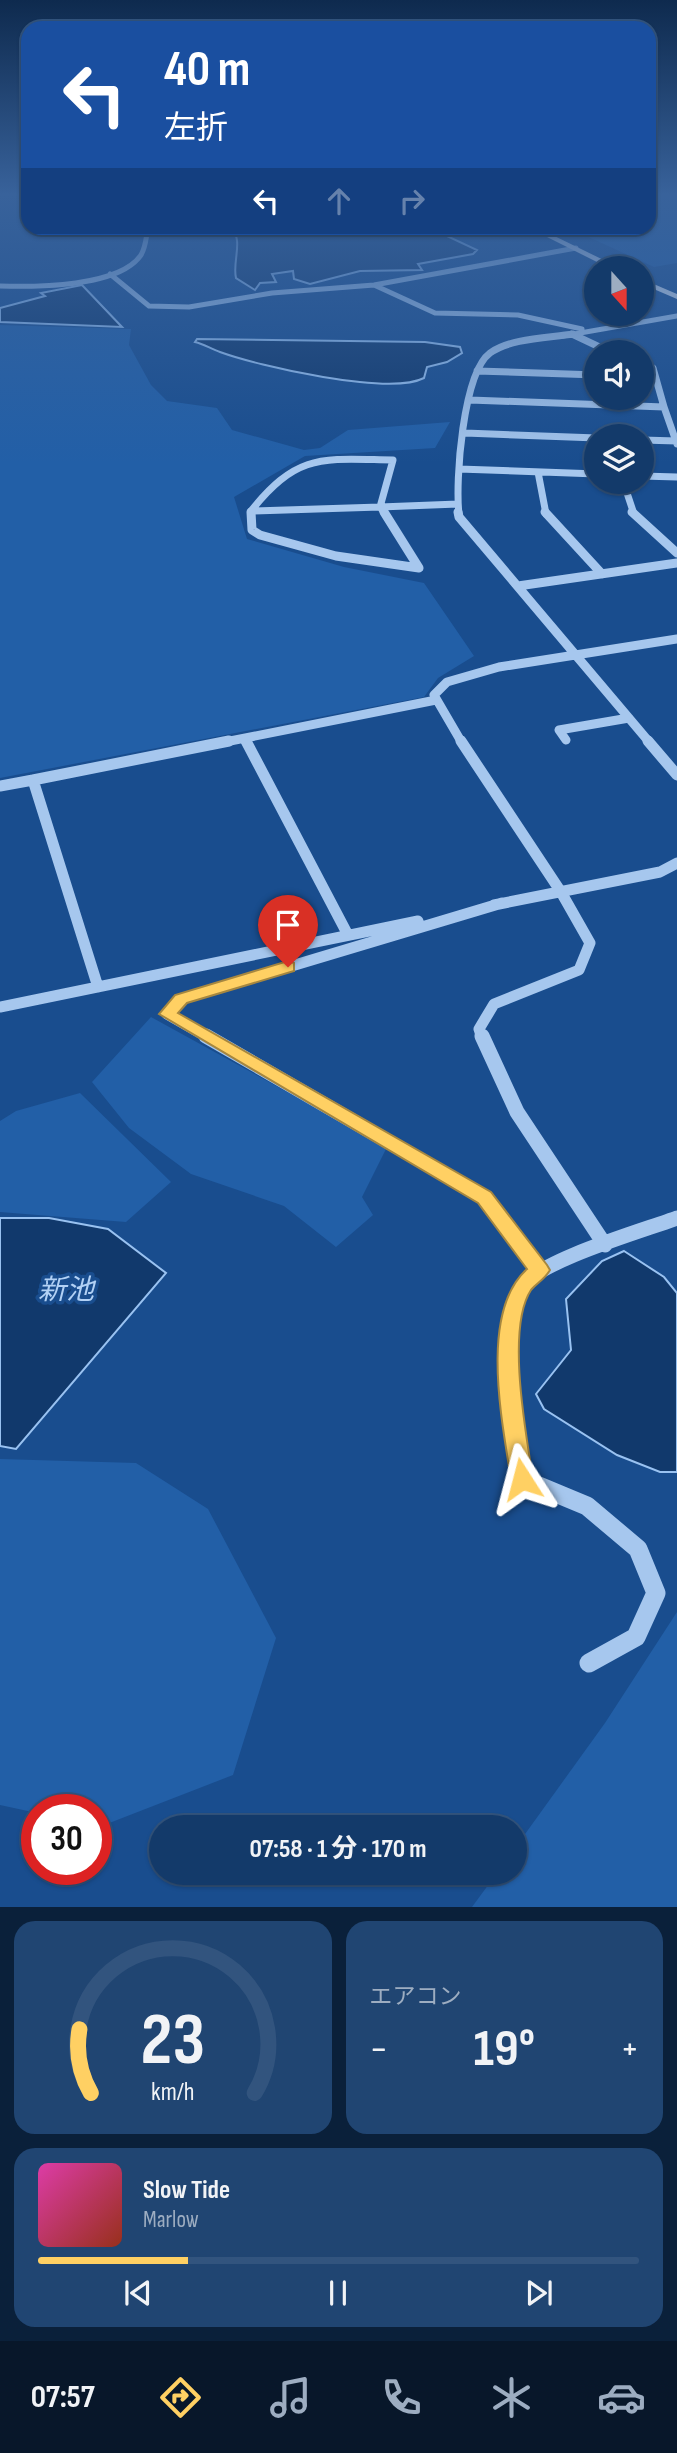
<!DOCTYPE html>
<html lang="ja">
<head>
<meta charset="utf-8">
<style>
  body { margin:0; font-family:"Sofia Sans Condensed","Noto Sans JP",sans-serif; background:#204572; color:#f1f3f6; height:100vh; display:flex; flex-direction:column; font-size:26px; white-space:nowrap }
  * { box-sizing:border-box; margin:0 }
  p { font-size:23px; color:#9dadc1 }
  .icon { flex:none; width:38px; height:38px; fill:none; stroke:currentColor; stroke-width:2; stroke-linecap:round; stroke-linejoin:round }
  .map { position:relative; height:1907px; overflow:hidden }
  .side { display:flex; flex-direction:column; gap:14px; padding:14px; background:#0a203a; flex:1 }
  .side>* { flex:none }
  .top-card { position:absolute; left:21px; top:21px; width:635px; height:214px; border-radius:21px; box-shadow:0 2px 5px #0004,0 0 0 2px #32547e; background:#1a4fa0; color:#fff; overflow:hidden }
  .needle { width:46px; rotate:159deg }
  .buttons { position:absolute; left:584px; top:256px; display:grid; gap:14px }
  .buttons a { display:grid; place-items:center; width:70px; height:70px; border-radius:50%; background:#133a6a; box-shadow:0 2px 5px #0004,0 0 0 2px #32547e; font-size:35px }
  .speed { position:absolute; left:21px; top:1794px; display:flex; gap:14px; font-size:35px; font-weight:700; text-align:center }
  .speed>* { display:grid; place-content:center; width:91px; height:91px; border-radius:50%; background:#133a6a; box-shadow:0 2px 5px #0004,0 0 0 2px #32547e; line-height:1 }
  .speed .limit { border:10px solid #d22; background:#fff; color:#111 }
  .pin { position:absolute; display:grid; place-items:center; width:60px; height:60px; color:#fff; margin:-72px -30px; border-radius:50% 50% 50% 0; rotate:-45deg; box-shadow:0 0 7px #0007 }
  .pin .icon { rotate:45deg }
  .me { position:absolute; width:77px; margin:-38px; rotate:351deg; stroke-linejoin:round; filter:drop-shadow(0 0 5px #0008) }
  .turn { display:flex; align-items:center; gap:24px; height:147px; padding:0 28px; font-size:32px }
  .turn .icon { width:91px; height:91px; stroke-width:2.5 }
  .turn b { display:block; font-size:49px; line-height:60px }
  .lanes { display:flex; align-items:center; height:66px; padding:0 28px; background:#0003; justify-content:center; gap:35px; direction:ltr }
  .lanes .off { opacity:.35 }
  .big { font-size:52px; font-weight:700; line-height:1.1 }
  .side .card { flex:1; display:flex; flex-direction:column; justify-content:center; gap:10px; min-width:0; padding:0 24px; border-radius:21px; background:#204572 }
  .side .dial { align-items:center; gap:0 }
  .dial svg { height:182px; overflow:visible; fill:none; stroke:#32547e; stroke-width:7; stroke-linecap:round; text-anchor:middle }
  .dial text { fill:#f1f3f6; stroke:none }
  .song { display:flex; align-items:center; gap:21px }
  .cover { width:84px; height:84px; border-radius:10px; background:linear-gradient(135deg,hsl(320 70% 55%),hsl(10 70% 35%)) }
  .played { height:7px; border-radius:4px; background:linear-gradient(90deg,#ffd063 25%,#32547e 25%) }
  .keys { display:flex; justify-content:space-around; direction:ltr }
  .heat { display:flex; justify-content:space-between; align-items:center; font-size:38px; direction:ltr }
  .side .tiles { flex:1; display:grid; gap:14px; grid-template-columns:1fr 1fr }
  .card:last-child { grid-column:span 2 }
  .trip { position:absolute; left:149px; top:1815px; width:378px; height:70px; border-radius:35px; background:#133a6a; box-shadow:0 2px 5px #0004,0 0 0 2px #32547e; font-weight:700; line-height:70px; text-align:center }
  .menu { display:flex; height:112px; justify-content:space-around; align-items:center; background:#08172a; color:#9dadc1 }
  .menu .icon { width:49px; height:49px }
  .menu .on { color:#ffd063 }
  .menu b { font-size:32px; color:#f1f3f6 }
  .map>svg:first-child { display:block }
  .green { fill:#225fa7 }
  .water { fill:#11396c; stroke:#99c2f1; stroke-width:2 }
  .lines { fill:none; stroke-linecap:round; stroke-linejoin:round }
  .minor-far5 { stroke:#a6c7ee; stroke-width:5 }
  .minor-far4 { stroke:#a6c7ee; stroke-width:7 }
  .minor-far3 { stroke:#a6c7ee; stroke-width:9 }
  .minor-far2 { stroke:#a6c7ee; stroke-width:11 }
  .minor-far1 { stroke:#a6c7ee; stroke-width:15 }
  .minor { stroke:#a6c7ee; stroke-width:19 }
  .major { fill:#edf4ff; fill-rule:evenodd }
  .route { fill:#ffd063; stroke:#a68740; stroke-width:2 }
  .labels { text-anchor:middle; stroke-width:7; stroke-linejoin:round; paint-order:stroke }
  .near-water-label { font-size:28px; font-style:italic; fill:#b2d1f5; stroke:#194d8e }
</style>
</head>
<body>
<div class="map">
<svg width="677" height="1907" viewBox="0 0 677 1907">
  <rect width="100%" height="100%" fill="#194d8e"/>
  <path class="green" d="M649,196H677V263L654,267L582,234L608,230L609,228H649Z
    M0,325L131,329L129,345L151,385L167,401L217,408L232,430L304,450L320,448L348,430L450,422L435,448L305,456L234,497L247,539L344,567L424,583L474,656L438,678L424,697L0,778Z
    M151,1017L387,1147L362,1197L373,1215L336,1247L284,1206L191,1174L129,1128L92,1082Z
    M80,1093L171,1182L126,1222L0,1212V1121L16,1111Z
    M0,1459L136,1463L208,1509L276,1638L233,1775L99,1827L96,1826V1810H37V1813L0,1805Z
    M677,1612V1907H472L497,1873L514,1872L515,1848L605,1723Z"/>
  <path class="water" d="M231,228H430L477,250L473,254L418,264L422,270L360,271L310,284L294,279L293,271L272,274L276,282L260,283L255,290L236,278C232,262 244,240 231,228Z
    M82,285L122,327L0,322V308L45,296L41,293Z
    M197,339L425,342L460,347L462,353L447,362L427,367L424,378C389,396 258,366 220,352C211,349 204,344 195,342Z
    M0,1218H49L108,1229L166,1273L16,1449L0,1446Z
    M624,1251L664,1277L677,1293V1472H660L617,1455L544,1409L536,1394L571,1350L566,1299L602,1261Z"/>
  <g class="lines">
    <path class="minor-far5" d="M110,274L149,306L189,307L272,293L374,285L576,248
      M374,285L435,313L518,315L582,329
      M0,286C36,287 119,287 141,255C146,247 146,237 148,228
      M572,334L575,336
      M563,336L677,316"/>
    <path class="minor-far4" d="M572,334L610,352
      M642,363L653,368L664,407
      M477,371L597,375
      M470,400L664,407L677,444
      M465,433L597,438
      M642,440L677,441
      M459,469L597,474
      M538,472L546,514
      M642,476L677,477
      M623,481L634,514
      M380,507L385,514
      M380,507L458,504
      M251,511C298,452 323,459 393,460L380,507
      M251,511L380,507
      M459,514C455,481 463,373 490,353C511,338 548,338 573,334"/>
    <path class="minor-far3" d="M251,512L252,530L260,535L336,556L419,568L384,512
      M458,512L459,517L650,743
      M545,512L602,574
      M632,512L677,553
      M518,586L677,563
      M245,740L247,743
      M566,740L559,730L629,718
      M220,743L436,700
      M462,743L434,695L447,682L499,667L677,639"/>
    <path class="minor-far2" d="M246,741L348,935
      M461,741L561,892L590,943L579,970L494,1004L479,1029L482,1038
      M648,741L677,775
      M0,786L33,780
      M494,905L660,872L677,863
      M98,987L33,780L229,741
      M0,1007L418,921
      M209,1038L167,1014L181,999L502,903"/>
    <path class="minor-far1" d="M206,1036L484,1197L540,1270
      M482,1036L517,1112L605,1245
      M513,1418C508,1384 503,1317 522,1287C537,1261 645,1230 677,1218"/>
    <path class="minor" d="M513,1417L522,1479L587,1506L638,1549L656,1593L636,1637L589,1663"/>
    <path class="major" d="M529,228H538L620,268H609Z
      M642,279L677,294V299L642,284Z"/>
  </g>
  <linearGradient id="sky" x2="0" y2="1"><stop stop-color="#0e2a4e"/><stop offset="0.42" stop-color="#38629b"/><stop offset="1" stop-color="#38629b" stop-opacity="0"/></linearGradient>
  <rect width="677" height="463" fill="url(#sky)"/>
  <path class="route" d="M288,961L294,963V971L187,1003L178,1013L491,1192L547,1265L550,1270C545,1279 537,1283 531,1290C506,1328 526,1434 533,1479L530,1486L522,1489L514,1486L511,1479C502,1421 479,1312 527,1269L478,1203L159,1014L175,995Z"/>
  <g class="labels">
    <g class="near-water-label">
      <text x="66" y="1299">新池</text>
    </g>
  </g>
</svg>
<div class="buttons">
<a><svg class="needle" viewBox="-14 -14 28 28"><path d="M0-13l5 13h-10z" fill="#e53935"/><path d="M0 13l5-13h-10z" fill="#9dadc1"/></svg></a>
<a><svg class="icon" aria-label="sound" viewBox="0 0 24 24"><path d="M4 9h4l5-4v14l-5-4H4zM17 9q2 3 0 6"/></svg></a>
<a><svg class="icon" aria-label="layers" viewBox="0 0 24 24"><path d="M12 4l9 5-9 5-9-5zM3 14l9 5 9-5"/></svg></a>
</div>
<div class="speed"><div class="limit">30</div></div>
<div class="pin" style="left:288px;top:967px;background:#d93025"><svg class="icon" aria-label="arrive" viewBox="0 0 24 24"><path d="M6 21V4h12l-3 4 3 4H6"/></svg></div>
<svg class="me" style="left:522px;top:1479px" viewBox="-20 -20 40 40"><path d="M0-17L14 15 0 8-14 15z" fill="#ffd063" stroke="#fff" stroke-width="4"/></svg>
<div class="trip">07:58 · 1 分 · 170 m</div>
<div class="top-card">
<div class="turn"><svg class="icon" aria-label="left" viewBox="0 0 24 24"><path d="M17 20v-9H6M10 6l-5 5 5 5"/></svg><div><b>40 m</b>左折</div></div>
<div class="lanes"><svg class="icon" aria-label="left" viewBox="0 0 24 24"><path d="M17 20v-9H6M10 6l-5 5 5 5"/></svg><svg class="icon off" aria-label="ahead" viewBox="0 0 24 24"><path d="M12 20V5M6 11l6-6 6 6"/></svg><svg class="icon off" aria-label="right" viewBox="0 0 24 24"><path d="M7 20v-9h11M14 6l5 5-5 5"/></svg></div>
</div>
</div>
<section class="side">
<div class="tiles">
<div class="card dial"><svg viewBox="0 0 100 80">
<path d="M14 69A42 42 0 1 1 86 69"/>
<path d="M14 69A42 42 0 0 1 9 41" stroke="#ffd063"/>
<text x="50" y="56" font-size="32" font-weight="700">23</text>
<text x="50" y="72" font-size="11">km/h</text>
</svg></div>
<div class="card"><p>エアコン</p>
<div class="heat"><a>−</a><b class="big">19°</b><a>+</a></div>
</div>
<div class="card">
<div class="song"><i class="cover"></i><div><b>Slow Tide</b><p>Marlow</p></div></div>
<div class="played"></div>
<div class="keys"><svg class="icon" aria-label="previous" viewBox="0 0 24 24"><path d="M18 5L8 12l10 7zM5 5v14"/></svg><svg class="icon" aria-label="pause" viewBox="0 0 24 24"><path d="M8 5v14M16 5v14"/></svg><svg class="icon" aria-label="next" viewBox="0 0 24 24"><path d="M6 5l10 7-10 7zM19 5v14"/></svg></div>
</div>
</div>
</section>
<nav class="menu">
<b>07:57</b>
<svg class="icon on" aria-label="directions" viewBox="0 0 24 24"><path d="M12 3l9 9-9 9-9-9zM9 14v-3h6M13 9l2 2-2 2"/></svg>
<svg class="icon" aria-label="music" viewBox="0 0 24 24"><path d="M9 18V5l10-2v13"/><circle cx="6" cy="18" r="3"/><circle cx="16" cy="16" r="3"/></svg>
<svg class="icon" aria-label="phone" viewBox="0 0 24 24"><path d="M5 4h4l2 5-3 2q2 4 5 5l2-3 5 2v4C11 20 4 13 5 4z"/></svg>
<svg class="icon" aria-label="climate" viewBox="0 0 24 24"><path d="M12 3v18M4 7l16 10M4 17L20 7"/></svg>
<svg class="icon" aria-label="car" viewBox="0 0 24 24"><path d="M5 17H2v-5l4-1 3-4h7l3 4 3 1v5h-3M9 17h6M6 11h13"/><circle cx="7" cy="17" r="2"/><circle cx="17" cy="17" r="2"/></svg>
</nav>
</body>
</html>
